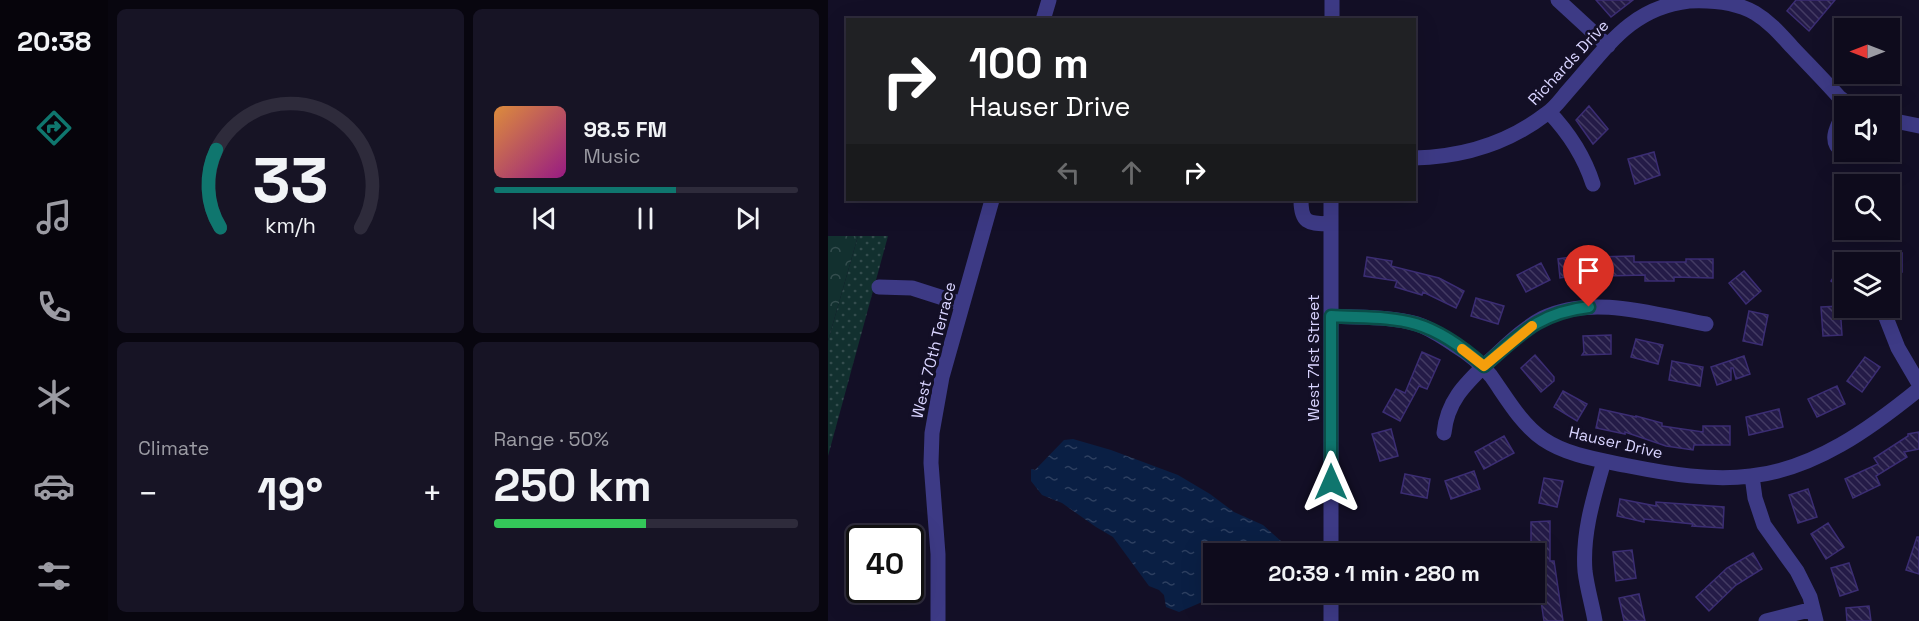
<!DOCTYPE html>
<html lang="en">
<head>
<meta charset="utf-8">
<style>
  body { margin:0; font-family:"Space Grotesk",sans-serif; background:#171425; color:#f1f3f6; height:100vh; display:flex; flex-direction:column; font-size:22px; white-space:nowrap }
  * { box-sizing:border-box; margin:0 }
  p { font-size:20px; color:#9b9ba3 }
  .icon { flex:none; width:33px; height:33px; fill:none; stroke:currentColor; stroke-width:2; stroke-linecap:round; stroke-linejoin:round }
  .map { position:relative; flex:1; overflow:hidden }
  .panel { display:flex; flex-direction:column; gap:9px; padding:9px; background:#08060f; width:720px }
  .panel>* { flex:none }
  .banner { position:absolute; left:18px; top:18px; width:570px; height:183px; border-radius:0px; box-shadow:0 6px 24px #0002,0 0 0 2px #2e2b3b; background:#202124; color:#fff; overflow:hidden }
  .needle { width:39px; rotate:270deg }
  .controls { position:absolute; left:1006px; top:18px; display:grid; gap:12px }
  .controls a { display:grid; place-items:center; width:66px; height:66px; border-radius:0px; background:#0e0b1c; box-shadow:0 6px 24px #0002,0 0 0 2px #2e2b3b; font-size:30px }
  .speed { position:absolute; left:18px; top:525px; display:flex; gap:12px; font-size:30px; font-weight:700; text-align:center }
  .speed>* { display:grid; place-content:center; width:78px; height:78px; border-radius:50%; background:#0e0b1c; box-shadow:0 6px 24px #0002,0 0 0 2px #2e2b3b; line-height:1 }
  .speed .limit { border:3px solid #111; border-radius:9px; background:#fff; color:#111 }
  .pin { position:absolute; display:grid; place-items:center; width:51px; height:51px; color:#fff; margin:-62px -26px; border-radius:50% 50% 50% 0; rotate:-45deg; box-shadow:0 0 6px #0007 }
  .pin .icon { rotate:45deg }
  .me { position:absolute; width:66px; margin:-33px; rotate:0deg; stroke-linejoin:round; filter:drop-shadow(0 0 4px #0008) }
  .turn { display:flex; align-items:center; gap:21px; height:126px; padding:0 24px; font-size:27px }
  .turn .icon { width:78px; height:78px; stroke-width:2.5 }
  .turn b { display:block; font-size:42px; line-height:51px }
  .lanes { display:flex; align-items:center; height:57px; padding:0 24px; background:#0003; justify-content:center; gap:30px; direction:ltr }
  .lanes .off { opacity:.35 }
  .big { font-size:45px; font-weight:700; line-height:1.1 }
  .panel .tile { flex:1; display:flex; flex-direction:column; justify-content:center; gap:9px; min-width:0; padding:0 21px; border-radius:9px; background:#171425 }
  .panel .dial { align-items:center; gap:0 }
  .dial svg { height:156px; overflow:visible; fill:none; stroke:#2e2b3b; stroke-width:7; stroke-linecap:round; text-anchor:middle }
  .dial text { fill:#f1f3f6; stroke:none }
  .song { display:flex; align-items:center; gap:18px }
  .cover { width:72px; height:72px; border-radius:9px; background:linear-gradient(135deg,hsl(30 70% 55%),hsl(310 70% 35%)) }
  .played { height:6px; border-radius:3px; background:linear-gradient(90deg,#0f766e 60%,#2e2b3b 60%) }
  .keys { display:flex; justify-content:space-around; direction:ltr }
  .heat { display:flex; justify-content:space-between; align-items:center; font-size:33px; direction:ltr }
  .charge { height:9px; border-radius:4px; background:linear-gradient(90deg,#34c759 50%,#2e2b3b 0) }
  .panel .tiles { flex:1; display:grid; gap:9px; grid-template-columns:repeat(2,1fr) }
  .trip { position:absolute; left:375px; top:543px; width:342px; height:60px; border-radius:0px; background:#0e0b1c; box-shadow:0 6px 24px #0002,0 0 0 2px #2e2b3b; font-weight:700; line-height:60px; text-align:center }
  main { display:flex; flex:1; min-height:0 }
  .tab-bar { display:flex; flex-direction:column; width:108px; justify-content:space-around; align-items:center; background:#06040b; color:#9b9ba3 }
  .tab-bar .icon { width:42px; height:42px }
  .tab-bar .current { color:#0f766e }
  .tab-bar b { font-size:27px; color:#f1f3f6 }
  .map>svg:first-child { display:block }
  .grass { fill:url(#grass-dots) }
  .forest { fill:url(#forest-crowns) }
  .water { fill:url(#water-ripples) }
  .building { fill:url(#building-back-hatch); stroke:#3b2d73; stroke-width:1.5 }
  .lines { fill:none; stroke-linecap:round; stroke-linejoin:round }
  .minor { stroke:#3d3a85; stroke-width:15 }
  .route-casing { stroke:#0a4d48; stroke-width:15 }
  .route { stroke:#0f766e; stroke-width:10 }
  .slow { stroke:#f59e0b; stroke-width:10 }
  .labels { text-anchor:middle; stroke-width:6; stroke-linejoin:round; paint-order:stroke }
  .street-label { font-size:16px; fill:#d9d4ff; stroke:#130f26 }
</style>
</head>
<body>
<main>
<nav class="tab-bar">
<b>20:38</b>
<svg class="icon current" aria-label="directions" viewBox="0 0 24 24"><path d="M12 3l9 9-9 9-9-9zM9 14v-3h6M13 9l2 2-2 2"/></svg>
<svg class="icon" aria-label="music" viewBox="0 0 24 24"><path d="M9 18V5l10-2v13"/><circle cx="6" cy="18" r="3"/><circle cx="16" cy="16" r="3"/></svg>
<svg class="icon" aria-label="phone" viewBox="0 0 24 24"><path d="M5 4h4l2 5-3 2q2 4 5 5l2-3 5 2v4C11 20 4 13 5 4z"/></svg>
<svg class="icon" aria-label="climate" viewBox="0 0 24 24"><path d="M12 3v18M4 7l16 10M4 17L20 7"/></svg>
<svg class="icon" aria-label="car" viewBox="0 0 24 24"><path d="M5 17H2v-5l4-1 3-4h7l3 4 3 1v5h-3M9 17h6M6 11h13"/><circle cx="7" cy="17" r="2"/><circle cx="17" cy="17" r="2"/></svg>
<svg class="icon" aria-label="filters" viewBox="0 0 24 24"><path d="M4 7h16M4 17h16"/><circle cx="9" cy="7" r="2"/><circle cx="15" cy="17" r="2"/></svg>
</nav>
<section class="panel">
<div class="tiles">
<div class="tile dial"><svg viewBox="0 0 100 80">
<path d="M14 69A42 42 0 1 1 86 69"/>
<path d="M14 69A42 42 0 0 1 12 29" stroke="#0f766e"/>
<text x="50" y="56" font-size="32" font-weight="700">33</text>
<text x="50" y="72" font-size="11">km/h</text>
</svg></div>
<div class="tile">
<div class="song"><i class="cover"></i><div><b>98.5 FM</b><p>Music</p></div></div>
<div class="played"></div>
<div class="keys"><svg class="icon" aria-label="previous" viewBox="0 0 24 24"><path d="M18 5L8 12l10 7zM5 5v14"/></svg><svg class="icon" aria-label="pause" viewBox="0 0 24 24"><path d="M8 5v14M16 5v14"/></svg><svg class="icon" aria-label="next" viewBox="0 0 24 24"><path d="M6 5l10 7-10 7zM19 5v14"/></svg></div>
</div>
<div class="tile"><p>Climate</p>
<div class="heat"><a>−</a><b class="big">19°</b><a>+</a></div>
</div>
<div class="tile"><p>Range · 50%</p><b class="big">250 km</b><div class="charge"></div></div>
</div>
</section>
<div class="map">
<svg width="1091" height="621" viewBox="0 0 1091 621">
  <defs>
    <pattern id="grass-dots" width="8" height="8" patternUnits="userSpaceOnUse" patternTransform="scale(1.5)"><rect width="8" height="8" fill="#12302f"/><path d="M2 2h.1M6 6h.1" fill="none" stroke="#344d4e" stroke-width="1.8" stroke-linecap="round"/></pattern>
    <pattern id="forest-crowns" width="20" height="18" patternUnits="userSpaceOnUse" patternTransform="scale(1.5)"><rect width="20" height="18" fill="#12302f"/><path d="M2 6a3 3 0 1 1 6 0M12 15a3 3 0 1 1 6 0" fill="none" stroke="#344d4e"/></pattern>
    <pattern id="water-ripples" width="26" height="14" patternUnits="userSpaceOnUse" patternTransform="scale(1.5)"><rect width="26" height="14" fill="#0a1f44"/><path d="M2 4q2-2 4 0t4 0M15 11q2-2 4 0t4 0" fill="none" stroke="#2d3f60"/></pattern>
    <pattern id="building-back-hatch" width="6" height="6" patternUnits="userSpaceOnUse" patternTransform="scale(1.5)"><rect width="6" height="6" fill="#241b47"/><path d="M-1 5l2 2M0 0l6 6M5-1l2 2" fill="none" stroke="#433b63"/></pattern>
  </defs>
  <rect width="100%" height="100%" fill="#130f26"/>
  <path class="grass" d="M30,236H60L0,456V341Z"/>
  <path class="forest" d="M0,236H30L0,341Z"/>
  <path class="water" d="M245,439L283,450L350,475L382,494L406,512L435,525L454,542H463L471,553L386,554V592L395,593L351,612L338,607L336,595L331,590L321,586L285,537L268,527L234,503L214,495L203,481V469L207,470L236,440Z"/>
  <path class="building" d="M768,0H805L783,17Z
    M968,0H1007L981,31L959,11Z
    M761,106L780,129L765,144L748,120Z
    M826,152L832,175L807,184L800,159Z
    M1046,253H1074V272H1062V262H1046Z
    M763,254L764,257L806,256V262H858V259H885V278L846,277V281H817V275L777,276V271L732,278L730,259Z
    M539,257L564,261L563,266L611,278L636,291L628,308L595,292L594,295L567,287L569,281L536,276Z
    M1017,259V291L1003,281Z
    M713,263L722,280L698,292L689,275Z
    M916,271L933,291L918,304L901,283Z
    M648,298L676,306L670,324L643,316Z
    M1012,306L1014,335L995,336L993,307Z
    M921,311L940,315L934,345L915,341Z
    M783,335V354L754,355L756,352L755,336Z
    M808,339L835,345L830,364L803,357Z
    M594,352L612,360L599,389L591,386L572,421L555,412L568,389L577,393Z
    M707,355L726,377V381L713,392L693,368Z
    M916,356L922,374L908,379L905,368H903V380L889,385L883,367Z
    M1037,357L1052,367L1034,392L1019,381Z
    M844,361L875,367L872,386L841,380Z
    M1009,386L1017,404L989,417L980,399Z
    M735,391L759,404L749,421L726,407Z
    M772,409L808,417V416L834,423V426L875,432V426H902V445H866L865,450L838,446L797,432V434L768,428Z
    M951,409L955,427L921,435L918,417Z
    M563,429L570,456L552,461L544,434Z
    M1091,432V449L1076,452L1079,457L1048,476L1052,485L1025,498L1017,479L1050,464L1046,458L1080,436V434Z
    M676,436L686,453L656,469L647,452Z
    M646,471L652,489L623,499L617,481Z
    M577,474L602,479L599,498L573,493Z
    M716,478L735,481L729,507L711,503Z
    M980,489L989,517L970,523L961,495Z
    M792,499L828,506V502L896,507L895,528L864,526L865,524L816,519V522L789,516Z
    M722,521V561H726L735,621H716L706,554L703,550V522Z
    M1000,523L1016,547L998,559L983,534Z
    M1089,537H1091V574L1078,570Z
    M804,550L808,578L788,581L785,552Z
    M925,553L934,569L908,585L881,611L868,597L899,568Z
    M1021,563L1030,590L1012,596L1003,568Z
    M811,594L817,621H796L791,598Z
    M1041,606L1043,621H1019L1018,608Z"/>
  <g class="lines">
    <path class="minor" d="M730,0L780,46
      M215,20L221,0
      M504,20V0
      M1017,111C1011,124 999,140 1014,151C1020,156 1026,155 1032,152
      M721,112C741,133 756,156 765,184
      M1062,120L1091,126
      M586,158C635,157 679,144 718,114C727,108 733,99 740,91C778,49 801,8 861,1C883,0 908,2 927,13C942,22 953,35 964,47C980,64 996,80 1011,97L1023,106
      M473,200C473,225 482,223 503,224
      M51,287L84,288L134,304
      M1057,315L1070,348L1091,384
      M503,316C531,318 562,316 589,324C602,328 614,337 625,344C640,353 652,362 663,376C678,397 693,424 715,439C740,456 773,460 801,466C841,474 883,481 923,476C987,469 1043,428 1091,389
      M616,433C619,402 636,385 658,364C676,348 694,329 715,318C764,294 828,315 878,324
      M924,476L927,498L936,525L969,571L982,597L988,621
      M503,554V200
      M503,592V621
      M110,621V554L103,463L104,433L114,377L164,200
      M767,621C764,604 759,588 757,571C754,533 766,496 776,461
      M938,621L985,609"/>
  </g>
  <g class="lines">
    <g class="route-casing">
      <path id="route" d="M503,482V316C531,318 561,316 588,324C612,331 638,350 656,366C693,334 710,313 761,307"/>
    </g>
    <use href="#route" class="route"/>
    <path class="slow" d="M634,349L656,366L704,326"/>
  </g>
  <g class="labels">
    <g class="street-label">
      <text transform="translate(740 62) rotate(-47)" y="6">Richards Drive</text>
      <text transform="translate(105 350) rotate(-76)" y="6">West 70th Terrace</text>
      <text transform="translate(485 358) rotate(-90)" y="6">West 71st Street</text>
      <text transform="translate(788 442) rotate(13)" y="6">Hauser Drive</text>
    </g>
  </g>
</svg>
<div class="controls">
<a><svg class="needle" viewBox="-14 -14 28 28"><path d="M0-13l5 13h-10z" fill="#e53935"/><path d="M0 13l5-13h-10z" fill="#9b9ba3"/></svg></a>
<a><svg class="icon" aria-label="sound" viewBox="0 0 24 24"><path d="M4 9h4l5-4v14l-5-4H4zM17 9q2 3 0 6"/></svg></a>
<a><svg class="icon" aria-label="search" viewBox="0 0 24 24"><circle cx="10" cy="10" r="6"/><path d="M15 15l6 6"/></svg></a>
<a><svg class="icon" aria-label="layers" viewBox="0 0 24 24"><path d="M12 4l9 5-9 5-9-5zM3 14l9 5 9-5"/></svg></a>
</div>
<div class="speed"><div class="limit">40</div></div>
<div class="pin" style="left:761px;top:307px;background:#d93025"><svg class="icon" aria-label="arrive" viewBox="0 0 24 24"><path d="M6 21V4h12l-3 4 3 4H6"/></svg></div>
<svg class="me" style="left:503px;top:482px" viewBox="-20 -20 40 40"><path d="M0-17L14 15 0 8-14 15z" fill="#0f766e" stroke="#fff" stroke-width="4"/></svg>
<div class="trip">20:39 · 1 min · 280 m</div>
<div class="banner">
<div class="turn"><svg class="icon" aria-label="right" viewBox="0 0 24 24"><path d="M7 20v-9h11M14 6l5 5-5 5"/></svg><div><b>100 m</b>Hauser Drive</div></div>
<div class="lanes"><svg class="icon off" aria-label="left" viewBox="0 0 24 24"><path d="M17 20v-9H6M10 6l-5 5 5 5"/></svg><svg class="icon off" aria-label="ahead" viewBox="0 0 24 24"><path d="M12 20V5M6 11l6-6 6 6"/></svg><svg class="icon" aria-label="right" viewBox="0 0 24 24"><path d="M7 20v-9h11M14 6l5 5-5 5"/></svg></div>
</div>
</div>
</main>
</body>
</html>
